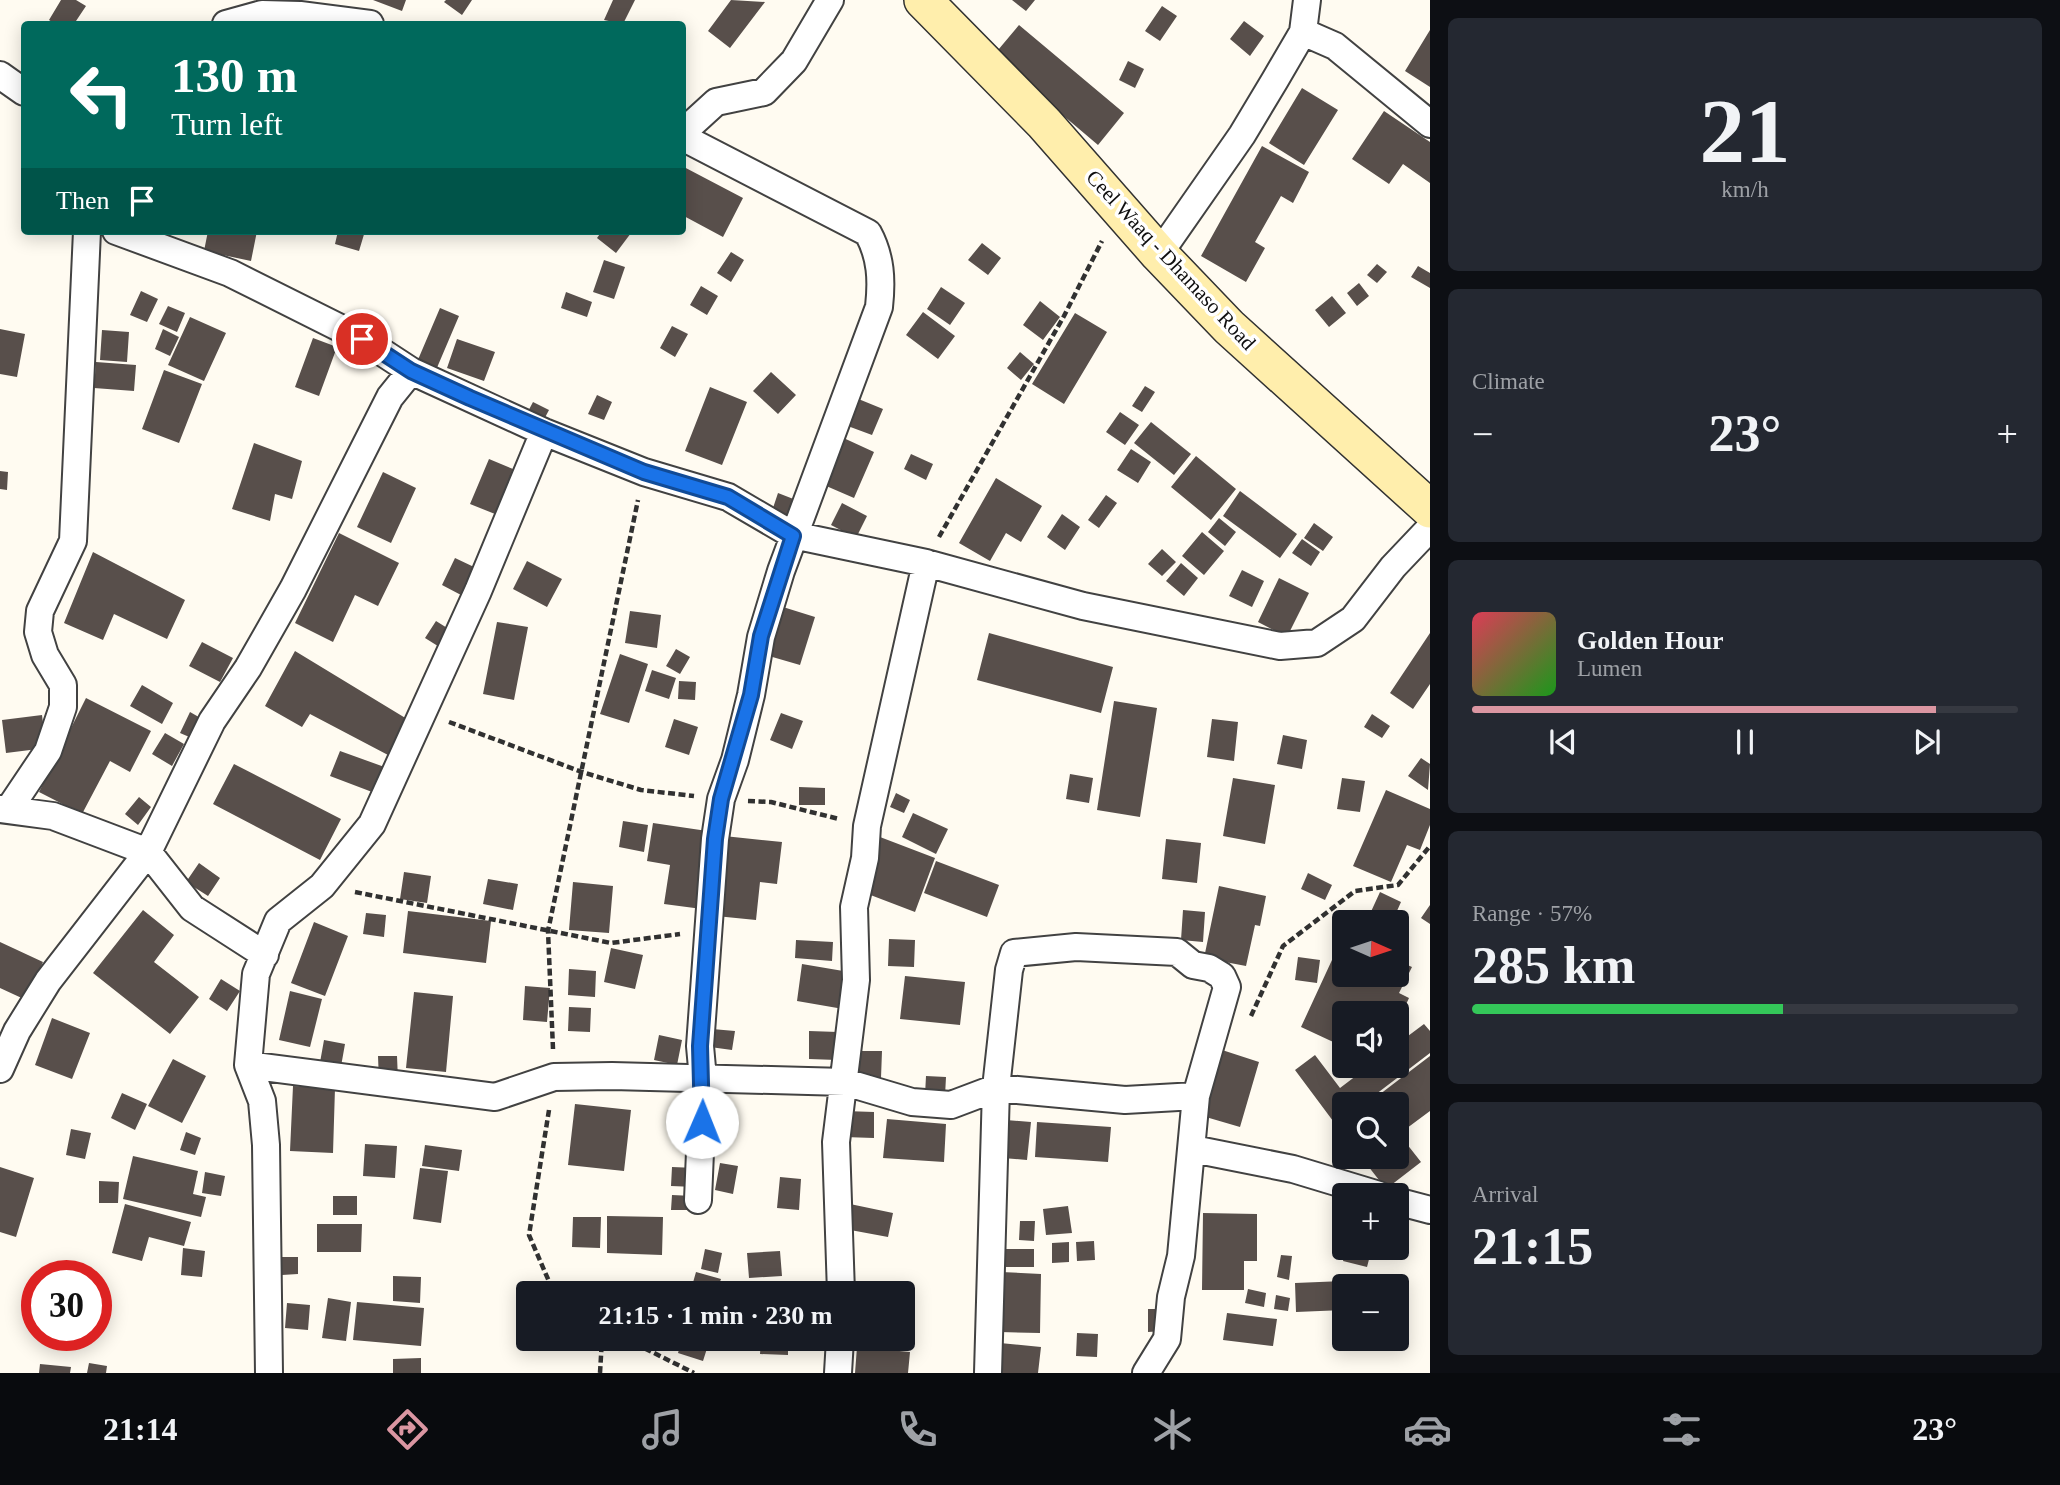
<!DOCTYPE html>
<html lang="en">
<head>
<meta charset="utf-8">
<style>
  body { margin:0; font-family:Georgia,serif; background:#242831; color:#f1f3f6; height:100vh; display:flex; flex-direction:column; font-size:26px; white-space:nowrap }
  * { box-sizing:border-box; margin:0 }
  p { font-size:23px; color:#9ea1a6 }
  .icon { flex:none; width:38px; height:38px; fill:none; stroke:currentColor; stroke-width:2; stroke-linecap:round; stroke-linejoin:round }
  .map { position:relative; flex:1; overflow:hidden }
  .sheet { display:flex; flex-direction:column; gap:18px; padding:18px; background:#0d0f14; width:630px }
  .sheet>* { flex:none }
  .hud { position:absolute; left:21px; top:21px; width:665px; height:214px; border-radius:7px; box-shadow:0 4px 18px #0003; background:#00695c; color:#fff; overflow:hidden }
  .needle { width:46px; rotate:93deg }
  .controls { position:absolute; left:1332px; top:910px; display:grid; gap:14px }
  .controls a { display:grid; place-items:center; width:77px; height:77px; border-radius:7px; background:#171b24; box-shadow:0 4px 18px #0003; font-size:35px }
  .speed { position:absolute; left:21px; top:1260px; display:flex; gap:14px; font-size:35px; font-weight:700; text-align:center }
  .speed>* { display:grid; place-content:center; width:91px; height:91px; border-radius:50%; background:#171b24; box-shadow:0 4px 18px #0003; line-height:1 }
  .speed .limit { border:10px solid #d22; background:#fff; color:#111 }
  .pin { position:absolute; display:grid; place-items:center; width:60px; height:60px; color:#fff; margin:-30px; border:4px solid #fff; border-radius:50%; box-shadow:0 2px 7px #0007 }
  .me { position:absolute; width:77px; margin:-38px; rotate:1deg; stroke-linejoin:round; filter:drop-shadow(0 0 5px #0008) }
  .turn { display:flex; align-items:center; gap:24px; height:147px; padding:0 35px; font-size:32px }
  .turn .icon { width:91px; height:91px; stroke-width:2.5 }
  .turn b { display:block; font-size:49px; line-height:60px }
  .then { display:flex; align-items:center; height:66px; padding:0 35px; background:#0003; gap:14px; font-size:26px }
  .big { font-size:52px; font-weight:700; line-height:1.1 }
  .sheet .card { flex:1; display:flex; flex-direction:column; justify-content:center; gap:10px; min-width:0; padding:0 24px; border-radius:10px; background:#242831 }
  .sheet .dial { align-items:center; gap:0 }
  .dial b { font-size:91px; line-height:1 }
  .song { display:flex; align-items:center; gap:21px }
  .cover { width:84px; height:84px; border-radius:10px; background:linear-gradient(135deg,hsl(350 70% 55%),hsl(120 70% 35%)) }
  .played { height:7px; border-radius:4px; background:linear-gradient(90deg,#db96a2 85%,#363941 85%) }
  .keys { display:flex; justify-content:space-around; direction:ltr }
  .heat { display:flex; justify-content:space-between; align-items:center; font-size:38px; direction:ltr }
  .charge { height:10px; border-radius:5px; background:linear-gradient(90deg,#34c759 57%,#363941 0) }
  .trip { position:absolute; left:516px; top:1281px; width:399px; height:70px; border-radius:7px; background:#171b24; box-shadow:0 4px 18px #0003; font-weight:700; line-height:70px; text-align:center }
  .tabs { display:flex; height:112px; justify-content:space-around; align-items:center; background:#090b0e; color:#9ea1a6 }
  .tabs .icon { width:49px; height:49px }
  .tabs .current { color:#db96a2 }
  .tabs b { font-size:32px; color:#f1f3f6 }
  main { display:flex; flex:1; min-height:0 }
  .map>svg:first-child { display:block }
  .building { fill:#584f4b }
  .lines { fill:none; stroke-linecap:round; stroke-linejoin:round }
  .street-casing { stroke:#424242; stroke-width:30 }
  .secondary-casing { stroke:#313131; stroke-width:40 }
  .path { stroke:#313131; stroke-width:4.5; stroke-dasharray:7 3.5; stroke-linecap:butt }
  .street { stroke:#fff; stroke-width:26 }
  .secondary { stroke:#ffeeac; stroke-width:37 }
  .route-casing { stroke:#114b97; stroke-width:18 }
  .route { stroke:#1a73e8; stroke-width:12 }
  .labels { text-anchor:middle; stroke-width:7; stroke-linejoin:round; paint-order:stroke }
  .street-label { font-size:21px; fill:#0f0f0f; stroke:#fff }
</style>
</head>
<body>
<main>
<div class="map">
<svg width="1430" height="1373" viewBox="0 0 1430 1373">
  <rect width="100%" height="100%" fill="#fffbf1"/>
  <path class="building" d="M61,0H76L86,6L74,24H55L49,20Z
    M373,0H406L402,11Z
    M446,0H472L462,15L444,2Z
    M613,0H635L623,24L604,20Z
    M731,0L765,2L730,48L708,31Z
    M1012,0H1035L1026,11Z
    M1162,6L1177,16L1160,41L1145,31Z
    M1244,21L1264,36L1250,56L1230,39Z
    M1019,25L1124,113L1098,145L993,56Z
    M1430,30V87L1405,71Z
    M1128,61L1144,69L1135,88L1119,80Z
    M1302,88L1338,110L1304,165L1269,143Z
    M1384,111L1430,142V183L1403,164L1389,184L1352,159Z
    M1262,146L1309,172L1293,203L1281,196L1255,242L1265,248L1246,282L1201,256Z
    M682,166L743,198L723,237L682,215Z
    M208,231H257L251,261L204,251Z
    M338,231H365L359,251L335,244Z
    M602,231H628L631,233L616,253L597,238Z
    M982,243L1001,258L988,275L968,260Z
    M731,252L744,260L731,282L717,273Z
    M604,260L625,267L614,299L593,292Z
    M1377,264L1387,272L1377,283L1367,275Z
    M1418,266L1430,273V288L1411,277Z
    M1359,283L1369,296L1357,306L1347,293Z
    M701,286L718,296L707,315L690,305Z
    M941,287L965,303L950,325L927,309Z
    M141,291L158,299L147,322L130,315Z
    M566,292L592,302L587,317L561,308Z
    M1332,296L1346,313L1329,327L1315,310Z
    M1040,301L1060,317L1043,340L1023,325Z
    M168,306L185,313L177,332L159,324Z
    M440,308L459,316L436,370L417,362Z
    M923,312L955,336L938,359L906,335Z
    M1075,313L1107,332L1064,404L1032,384Z
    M190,317L226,333L204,381L168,365Z
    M672,326L688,334L675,357L660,348Z
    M0,329L25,334L17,377L0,374Z
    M163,329L179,337L170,356L155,349Z
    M102,330L129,332L127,362L100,360Z
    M313,338L337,347L319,396L295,387Z
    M457,339L495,352L484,381L447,368Z
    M1020,352L1034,364L1021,380L1007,368Z
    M96,362L136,365L134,391L94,388Z
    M164,370L202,384L179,443L142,429Z
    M771,372L796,395L778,414L753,391Z
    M1145,386L1155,392L1142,412L1132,406Z
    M710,387L747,402L722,465L685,451Z
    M597,395L612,402L604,420L588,414Z
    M856,398L883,409L872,435L845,425Z
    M533,402L549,410L540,427L524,419Z
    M1120,412L1139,425L1125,445L1106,432Z
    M1151,422L1191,454L1174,475L1134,443Z
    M837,435L874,452L854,498L817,482Z
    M254,443L302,461L292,499L275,494L270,521L232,509Z
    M1131,449L1151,462L1138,483L1117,470Z
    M911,454L933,464L926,480L904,469Z
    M1196,456L1236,489L1211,520L1171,487Z
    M489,459L513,469L495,514L470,504Z
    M0,471L8,472L7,490L0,489Z
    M383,472L416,488L391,543L357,527Z
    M996,478L1042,506L1021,542L1006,533L990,561L959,543Z
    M1240,491L1297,534L1280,558L1223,516Z
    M778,493L796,500L788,520L771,514Z
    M1106,495L1117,503L1099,528L1088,520Z
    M842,503L867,516L856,538L831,525Z
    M1062,514L1080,527L1065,550L1047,537Z
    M1219,518L1236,532L1225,546L1208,532Z
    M1314,523L1333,537L1323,551L1304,538Z
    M1202,532L1224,551L1204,575L1182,556Z
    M339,533L399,563L378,606L355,595L333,642L295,623Z
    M1302,539L1320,552L1311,566L1292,553Z
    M1162,549L1176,562L1162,576L1148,564Z
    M93,552L185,600L167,639L114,614L103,640L64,623Z
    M455,558L474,567L461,595L442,585Z
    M527,561L562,579L547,607L513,589Z
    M1181,563L1198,578L1184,596L1166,581Z
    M1242,570L1264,581L1252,607L1229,596Z
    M1279,578L1309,593L1287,637L1258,622Z
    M783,607L815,617L800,665L769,656Z
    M630,611L661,615L657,648L625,643Z
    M436,621L452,631L441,648L425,638Z
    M497,622L528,627L514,700L483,694Z
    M989,633L1113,667L1101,713L977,680Z
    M1430,633V684L1413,709L1390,693Z
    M202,642L233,658L220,682L189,666Z
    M676,649L690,657L680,674L666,666Z
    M295,651L407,719L388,755L310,714L302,727L265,706Z
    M620,654L648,664L629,723L600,714Z
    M652,670L676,678L669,699L645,691Z
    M679,681L696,682L695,700L678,699Z
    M142,685L173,703L162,724L130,706Z
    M86,698L151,731L130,772L110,761L82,814L39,792Z
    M1114,701L1157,708L1140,817L1097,810Z
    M190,712L204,720L194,739L180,733Z
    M781,713L803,721L792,749L770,740Z
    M1372,714L1390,726L1382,738L1364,727Z
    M42,715L46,748L6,753L2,720Z
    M674,719L698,727L689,755L665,747Z
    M1212,719L1238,722L1234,761L1207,757Z
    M165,733L184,744L172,766L152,754Z
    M1283,735L1307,740L1302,769L1277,764Z
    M340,751L390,769L380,795L330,776Z
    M1421,758L1430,764L1428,790L1408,776Z
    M234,764L341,819L320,860L213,804Z
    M1070,774L1093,778L1089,803L1066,799Z
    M1233,778L1275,785L1265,844L1223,836Z
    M1342,778L1365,781L1360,812L1337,809Z
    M799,787L825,788V805H799Z
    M1386,790L1430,809V825L1420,850L1407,845L1391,882L1353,866Z
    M896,793L910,800L904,813L890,807Z
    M139,797L151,807L138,825L125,814Z
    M913,813L948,829L936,854L902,837Z
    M623,821L648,825L644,852L619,847Z
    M653,823L714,832L702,909L664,904L670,865L647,861Z
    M724,836L782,842L777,884L760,882L756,920L716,916Z
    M880,837L935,858L915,912L860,891Z
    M1166,839L1201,843L1197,883L1162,879Z
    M936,861L999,885L987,917L924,893Z
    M199,863L220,878L208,896L186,882Z
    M404,872L431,876L427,903L400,899Z
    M1308,873L1332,885L1325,900L1301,889Z
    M488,879L518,884L513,910L483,904Z
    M573,882L613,886L609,933L569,930Z
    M1219,886L1266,896L1260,926L1255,925L1246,966L1204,958Z
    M1380,892L1401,902L1392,922L1369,916Z
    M1430,905V924L1421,918Z
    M143,910L174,935L154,962L199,997L170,1034L93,973Z
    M1183,910L1205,912L1203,942L1181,940Z
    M408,911L491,921L486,963L403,953Z
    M366,913L386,915L384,937L363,934Z
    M314,922L348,936L325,996L291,983Z
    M1344,934V975H1396V960L1412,967L1399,993L1409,998L1396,1026V1013H1344V1047L1301,1027Z
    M889,939L915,940L914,967L888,966Z
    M796,940L833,942L832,961L795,958Z
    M0,942L43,962L26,1000L0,988Z
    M611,948L643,955L635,989L604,982Z
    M1298,957L1320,960L1317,983L1295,980Z
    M802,964L855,973L849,1010L797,1001Z
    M569,969L596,971L595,997L568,995Z
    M905,976L965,982L960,1025L900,1019Z
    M221,979L240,991L227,1011L209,999Z
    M525,986L550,988L547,1022L523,1020Z
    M290,991L322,999L310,1047L279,1040Z
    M414,992L453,996L446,1072L406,1068Z
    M569,1007L591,1008L590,1032L568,1031Z
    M52,1018L90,1033L72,1079L35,1065Z
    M1424,1024L1430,1031V1053L1363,1104H1344V1119L1336,1125L1295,1070L1315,1055L1340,1088L1369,1066H1396V1045Z
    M712,1029L735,1031L732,1050L710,1047Z
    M809,1031L838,1032L837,1060L809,1059Z
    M659,1035L682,1040L677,1065L654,1060Z
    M324,1040L345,1044L340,1072L319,1068Z
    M1219,1049L1259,1062L1240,1127L1199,1115Z
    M858,1051H882L881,1078L857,1077Z
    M378,1056H397L398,1080L379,1082Z
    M1430,1056V1111L1399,1134L1421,1162L1386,1189L1361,1157H1396V1104H1367Z
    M173,1059L206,1076L182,1123L148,1106Z
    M926,1076L946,1077L945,1096L925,1095Z
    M293,1086L335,1088L333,1153L290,1151Z
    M122,1093L147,1104L135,1130L111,1118Z
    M575,1104L631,1110L624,1171L568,1165Z
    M845,1111L874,1112V1138L844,1137Z
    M887,1119L946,1124L944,1162L883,1158Z
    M1006,1120L1031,1122L1027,1160L1003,1158Z
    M1037,1122L1111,1127L1108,1162L1035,1157Z
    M71,1129L91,1133L85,1159L66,1155Z
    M186,1132L201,1138L195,1155L180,1150Z
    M365,1144L397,1146L395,1178L363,1176Z
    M425,1145L462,1150L459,1171L422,1166Z
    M133,1156L198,1171L193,1194L206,1197L201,1217L123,1199Z
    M720,1163L738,1166L733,1194L715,1190Z
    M0,1167L34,1178L16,1237L0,1232Z
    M672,1167L696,1168L695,1187L671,1186Z
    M420,1168L448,1171L441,1223L413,1219Z
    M205,1172L225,1176L221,1196L202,1193Z
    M780,1177L801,1179L799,1210L777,1208Z
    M99,1181L119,1182L118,1203H99Z
    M672,1195L693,1196V1210H671Z
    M333,1196H357V1215H333Z
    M125,1204L191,1222L184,1246L149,1237L142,1261L112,1253Z
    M850,1204L893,1213L888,1237L845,1229Z
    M1068,1206L1072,1233L1046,1235L1043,1209Z
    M1203,1213L1257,1214V1261H1244V1290H1202Z
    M607,1216L663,1217L662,1255L607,1253Z
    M573,1217H601L600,1248L572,1247Z
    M1020,1221H1035L1034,1241L1019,1240Z
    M317,1224H362L361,1252H317Z
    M1094,1241L1095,1260L1077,1261L1076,1242Z
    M1069,1242V1262L1052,1263V1243Z
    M183,1248L205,1251L202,1277L181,1275Z
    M1346,1248H1372L1367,1267L1343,1261Z
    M705,1249L722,1253L718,1273L701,1269Z
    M1006,1249H1034V1267H1006Z
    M780,1251L782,1276L749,1278L747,1253Z
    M1281,1255L1292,1256L1289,1280L1277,1277Z
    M282,1257H298V1274L282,1275Z
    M696,1272L721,1279L716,1293H690Z
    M1001,1272L1041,1274L1040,1333L1000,1332Z
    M393,1276L421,1277L420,1303L393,1301Z
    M1368,1280L1369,1286H1344V1310L1296,1312L1295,1283Z
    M1248,1289L1266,1293L1264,1307L1245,1303Z
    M1276,1295L1290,1298L1288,1311L1274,1309Z
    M328,1298L351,1302L346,1341L322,1338Z
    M357,1302L424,1308L421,1346L353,1340Z
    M287,1303L310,1305L308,1330L285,1328Z
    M1148,1309H1163L1164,1331L1148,1332Z
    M1227,1313L1277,1319L1273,1346L1223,1340Z
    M1077,1333L1098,1334L1097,1357L1076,1356Z
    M682,1339H710L703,1361L678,1353Z
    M761,1339H788V1355L760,1354Z
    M1000,1343L1041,1347L1038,1373H997Z
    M857,1347L910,1352L908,1373H855Z
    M421,1358V1373H393V1359Z
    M89,1363L107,1366L106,1373H87Z
    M40,1364L71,1367L70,1373H39Z"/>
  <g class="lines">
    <g class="street-casing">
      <path id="street" d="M226,24L262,14L300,15L370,24
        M1303,32L1335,46L1430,124
        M0,75L24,92
        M682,133L716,102L764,92L794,61L830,0
        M682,137L868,233C881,257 882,280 879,307L781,571L761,637L751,695L735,760L721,799L715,839L700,1046L703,1079L698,1200
        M116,231L230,273L362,339L411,371L544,432L644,472L728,497L793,535L926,563L1083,606L1280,646L1317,643L1353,619L1393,567L1430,528
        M1159,254L1242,135L1275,80L1303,32L1307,0
        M0,809L53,816L148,852L192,908L265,955
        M9,809L48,751L63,707V685L45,655L38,632L40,611L73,541L87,231
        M248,1065L495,1097L554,1077L612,1076L845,1082L912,1102L951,1105L996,1088L1125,1100L1196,1096
        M0,1069L17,1031L48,981L148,852L212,721L248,668L293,589L390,397L411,371
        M1193,1149L1293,1169L1379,1195
        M1396,1201L1430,1210
        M841,1293L836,1142L856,980L854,907L865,858L867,826L926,563
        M269,1373L266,1145L262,1101L248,1065L256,974L278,921L322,886L372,824L478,591L544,432
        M838,1373L840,1339
        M988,1373L996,1088L1009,970L1014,953L1076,947L1177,952L1193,965L1209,968L1222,976L1227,987L1196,1096L1181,1256L1171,1297L1167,1339L1146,1373"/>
    </g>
    <g class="secondary-casing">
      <path id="secondary" d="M923,0L1044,123L1159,254L1229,327L1430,509"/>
    </g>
    <path class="path" d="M939,537L1064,316L1102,241
      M449,722L582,772L641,790L694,796
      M748,801L771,802L839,819
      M355,892L611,943L680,934
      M1251,1016L1283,946L1355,891L1398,885L1430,846
      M553,1049L548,931L638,500
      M549,1110L529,1235L554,1293
      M626,1339L694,1373
      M600,1373L602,1339"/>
    <use href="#street" class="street"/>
    <use href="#secondary" class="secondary"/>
  </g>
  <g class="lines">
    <g class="route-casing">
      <path id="route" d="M362,339L411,371L470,398L644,472L728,497L793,536L761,636L751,695L721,799L715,839L700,1046L702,1122"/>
    </g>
    <use href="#route" class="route"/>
  </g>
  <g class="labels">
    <g class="street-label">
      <text transform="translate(1171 260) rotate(47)" y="7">Ceel Waaq - Dhamaso Road</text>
    </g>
  </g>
</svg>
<div class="controls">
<a><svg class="needle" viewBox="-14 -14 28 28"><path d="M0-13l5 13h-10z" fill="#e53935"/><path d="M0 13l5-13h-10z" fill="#9ea1a6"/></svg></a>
<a><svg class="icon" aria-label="sound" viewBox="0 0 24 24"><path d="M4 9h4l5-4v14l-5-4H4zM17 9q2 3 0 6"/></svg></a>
<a><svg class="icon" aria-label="search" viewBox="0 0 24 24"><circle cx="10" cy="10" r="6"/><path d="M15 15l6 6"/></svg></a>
<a>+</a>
<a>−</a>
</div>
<div class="speed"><div class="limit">30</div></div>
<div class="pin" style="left:362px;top:339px;background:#d93025"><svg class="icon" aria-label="arrive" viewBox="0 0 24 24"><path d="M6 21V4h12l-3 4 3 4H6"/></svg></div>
<svg class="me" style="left:702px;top:1122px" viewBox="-20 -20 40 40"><circle r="19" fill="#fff"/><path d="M0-13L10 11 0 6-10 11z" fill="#1a73e8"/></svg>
<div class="trip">21:15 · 1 min · 230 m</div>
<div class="hud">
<div class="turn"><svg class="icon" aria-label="left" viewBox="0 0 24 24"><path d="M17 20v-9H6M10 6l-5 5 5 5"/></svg><div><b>130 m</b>Turn left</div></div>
<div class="then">Then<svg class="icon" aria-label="arrive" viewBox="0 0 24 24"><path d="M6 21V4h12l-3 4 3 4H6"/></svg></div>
</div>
</div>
<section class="sheet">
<div class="card dial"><b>21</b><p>km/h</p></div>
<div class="card"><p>Climate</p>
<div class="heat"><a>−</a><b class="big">23°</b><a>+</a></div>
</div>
<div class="card">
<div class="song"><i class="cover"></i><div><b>Golden Hour</b><p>Lumen</p></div></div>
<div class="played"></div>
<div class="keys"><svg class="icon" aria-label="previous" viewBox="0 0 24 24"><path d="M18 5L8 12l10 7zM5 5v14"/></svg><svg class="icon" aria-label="pause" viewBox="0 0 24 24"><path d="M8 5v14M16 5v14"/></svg><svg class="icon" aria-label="next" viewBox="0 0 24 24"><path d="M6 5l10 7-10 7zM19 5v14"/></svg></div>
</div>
<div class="card"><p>Range · 57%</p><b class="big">285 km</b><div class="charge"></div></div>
<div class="card"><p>Arrival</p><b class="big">21:15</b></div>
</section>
</main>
<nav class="tabs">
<b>21:14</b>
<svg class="icon current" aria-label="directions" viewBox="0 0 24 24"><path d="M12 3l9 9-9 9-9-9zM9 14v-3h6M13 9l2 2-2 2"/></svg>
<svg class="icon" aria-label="music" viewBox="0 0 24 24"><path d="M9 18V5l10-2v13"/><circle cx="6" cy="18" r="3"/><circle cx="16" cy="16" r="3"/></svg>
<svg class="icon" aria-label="phone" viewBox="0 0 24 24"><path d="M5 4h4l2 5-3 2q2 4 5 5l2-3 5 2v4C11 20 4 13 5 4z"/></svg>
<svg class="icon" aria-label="climate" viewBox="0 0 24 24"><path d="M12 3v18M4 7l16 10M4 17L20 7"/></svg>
<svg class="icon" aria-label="car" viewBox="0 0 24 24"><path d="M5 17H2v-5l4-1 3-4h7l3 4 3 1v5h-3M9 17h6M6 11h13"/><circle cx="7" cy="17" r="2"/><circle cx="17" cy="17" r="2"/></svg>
<svg class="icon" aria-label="filters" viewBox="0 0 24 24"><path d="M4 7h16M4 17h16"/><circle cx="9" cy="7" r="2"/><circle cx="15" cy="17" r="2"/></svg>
<b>23°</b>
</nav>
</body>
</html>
